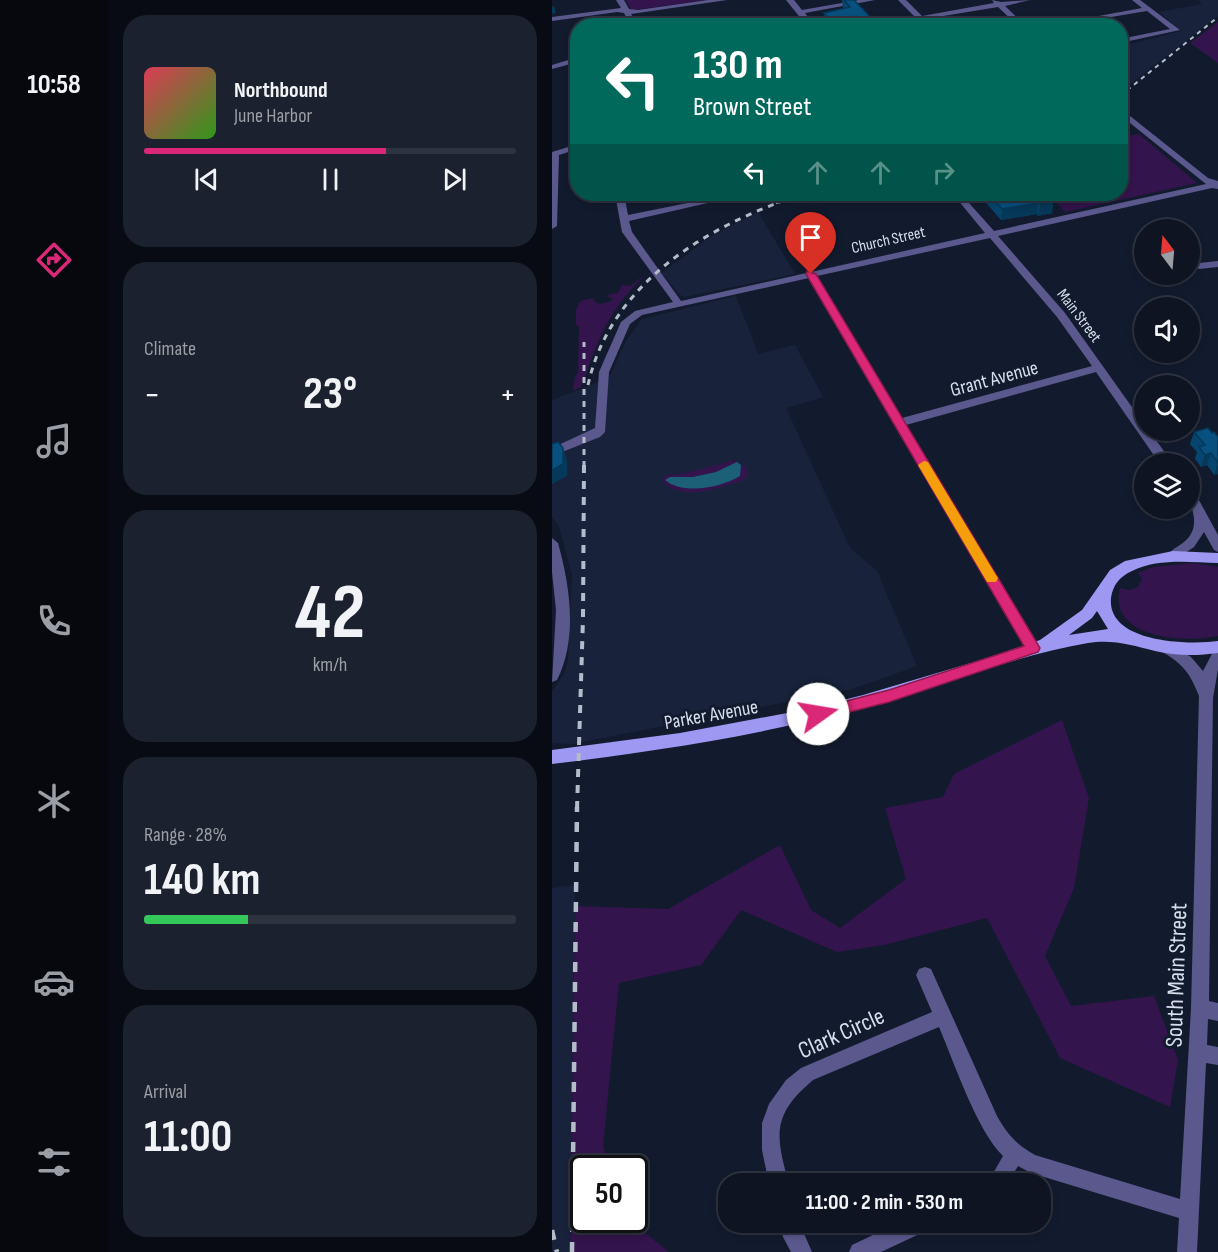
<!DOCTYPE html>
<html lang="en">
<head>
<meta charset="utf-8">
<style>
  body { margin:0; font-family:"Sofia Sans Condensed",sans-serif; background:#1c212f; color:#f1f3f6; height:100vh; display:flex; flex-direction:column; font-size:22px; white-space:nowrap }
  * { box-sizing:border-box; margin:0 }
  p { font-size:20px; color:#9b9ea5 }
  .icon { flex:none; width:33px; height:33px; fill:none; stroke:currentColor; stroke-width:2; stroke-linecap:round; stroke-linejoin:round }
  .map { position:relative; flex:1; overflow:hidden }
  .drawer { display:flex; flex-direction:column; gap:15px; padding:15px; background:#080b13; width:444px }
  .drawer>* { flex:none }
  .banner { position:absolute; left:18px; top:18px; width:558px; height:183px; border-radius:24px; box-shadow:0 3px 9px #0003,0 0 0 2px #2e3340; background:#00695c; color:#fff; overflow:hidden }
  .needle { width:39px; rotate:344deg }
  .fabs { position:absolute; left:582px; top:219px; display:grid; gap:12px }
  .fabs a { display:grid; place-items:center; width:66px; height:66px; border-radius:50%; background:#0e1422; box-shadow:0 3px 9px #0003,0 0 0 2px #2e3340; font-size:30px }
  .speed { position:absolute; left:18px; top:1155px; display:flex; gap:12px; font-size:30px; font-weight:700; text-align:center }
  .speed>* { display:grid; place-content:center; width:78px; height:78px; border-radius:50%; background:#0e1422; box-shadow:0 3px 9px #0003,0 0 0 2px #2e3340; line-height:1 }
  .speed .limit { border:3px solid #111; border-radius:9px; background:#fff; color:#111 }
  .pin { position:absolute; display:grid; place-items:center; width:51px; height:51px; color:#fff; margin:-62px -26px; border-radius:50% 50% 50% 0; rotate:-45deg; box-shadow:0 0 6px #0007 }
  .pin .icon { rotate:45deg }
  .me { position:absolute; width:66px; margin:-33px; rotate:77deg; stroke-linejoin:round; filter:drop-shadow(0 0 4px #0008) }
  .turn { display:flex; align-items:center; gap:21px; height:126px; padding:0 24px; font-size:27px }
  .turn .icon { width:78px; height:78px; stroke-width:2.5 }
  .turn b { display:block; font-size:42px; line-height:51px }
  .lanes { display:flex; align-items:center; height:57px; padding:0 24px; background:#0003; justify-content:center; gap:30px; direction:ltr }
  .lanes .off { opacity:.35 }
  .big { font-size:45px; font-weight:700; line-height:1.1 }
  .drawer .widget { flex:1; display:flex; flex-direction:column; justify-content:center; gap:9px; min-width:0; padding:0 21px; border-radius:24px; background:#1c212f }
  .drawer .dial { align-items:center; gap:0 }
  .dial b { font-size:78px; line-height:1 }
  .song { display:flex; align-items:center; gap:18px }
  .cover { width:72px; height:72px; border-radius:9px; background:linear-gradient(135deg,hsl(350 70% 55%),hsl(110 70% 35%)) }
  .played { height:6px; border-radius:3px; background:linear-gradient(90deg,#db2777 65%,#2e3340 65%) }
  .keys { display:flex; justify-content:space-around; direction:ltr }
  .heat { display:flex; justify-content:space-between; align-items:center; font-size:33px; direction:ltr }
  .charge { height:9px; border-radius:4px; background:linear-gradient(90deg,#34c759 28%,#2e3340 0) }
  .trip { position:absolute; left:166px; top:1173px; width:333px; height:60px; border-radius:24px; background:#0e1422; box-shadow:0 3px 9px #0003,0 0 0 2px #2e3340; font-weight:700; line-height:60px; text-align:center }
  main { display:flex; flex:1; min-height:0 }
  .dock { display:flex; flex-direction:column; width:108px; justify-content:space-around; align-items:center; background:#06080e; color:#9b9ea5 }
  .dock .icon { width:42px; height:42px }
  .dock .active { color:#db2777 }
  .dock b { font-size:27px; color:#f1f3f6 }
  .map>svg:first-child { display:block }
  .built { fill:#18233b }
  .green { fill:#33144c }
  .water { fill:#1b6077 }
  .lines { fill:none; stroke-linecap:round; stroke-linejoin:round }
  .minor { fill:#5b588d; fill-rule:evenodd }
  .major { fill:#9d98f1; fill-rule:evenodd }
  .rail-far3 { stroke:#b4bcca; stroke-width:2; stroke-dasharray:4.5 4.5; stroke-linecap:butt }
  .rail-far2 { stroke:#b4bcca; stroke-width:3; stroke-dasharray:6 6; stroke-linecap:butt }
  .rail-far1 { stroke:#b4bcca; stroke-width:4; stroke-dasharray:8 8; stroke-linecap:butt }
  .rail { stroke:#b4bcca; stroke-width:4.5; stroke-dasharray:10 10; stroke-linecap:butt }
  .wall { fill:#06456d }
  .shaded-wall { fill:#053859 }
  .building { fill:#07507f; stroke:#053859; stroke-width:1.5 }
  .route { fill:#db2777; stroke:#8e194d; stroke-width:1.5 }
  .slow { fill:#f59e0b }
  .labels { text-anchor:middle; stroke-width:6; stroke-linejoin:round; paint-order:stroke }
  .far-street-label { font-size:16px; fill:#d7deeb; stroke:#121b2e }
  .street-label { font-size:20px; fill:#d7deeb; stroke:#121b2e }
  .near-street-label { font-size:24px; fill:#d7deeb; stroke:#121b2e }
</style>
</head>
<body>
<main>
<nav class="dock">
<b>10:58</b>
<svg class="icon active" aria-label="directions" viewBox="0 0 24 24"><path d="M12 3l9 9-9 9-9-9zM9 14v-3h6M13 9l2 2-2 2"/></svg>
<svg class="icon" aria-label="music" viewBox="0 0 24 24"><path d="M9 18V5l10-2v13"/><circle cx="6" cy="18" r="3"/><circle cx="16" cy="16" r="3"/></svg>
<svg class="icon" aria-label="phone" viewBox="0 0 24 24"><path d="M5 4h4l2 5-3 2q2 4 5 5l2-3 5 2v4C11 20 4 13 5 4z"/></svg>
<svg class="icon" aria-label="climate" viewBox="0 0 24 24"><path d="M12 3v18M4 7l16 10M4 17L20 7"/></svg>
<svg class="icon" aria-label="car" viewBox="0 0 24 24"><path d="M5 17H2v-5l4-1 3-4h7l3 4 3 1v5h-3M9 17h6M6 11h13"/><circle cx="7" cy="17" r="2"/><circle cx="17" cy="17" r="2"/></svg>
<svg class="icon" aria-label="filters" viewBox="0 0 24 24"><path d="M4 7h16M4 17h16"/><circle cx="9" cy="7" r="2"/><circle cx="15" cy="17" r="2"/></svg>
</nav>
<section class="drawer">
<div class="widget">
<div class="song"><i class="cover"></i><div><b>Northbound</b><p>June Harbor</p></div></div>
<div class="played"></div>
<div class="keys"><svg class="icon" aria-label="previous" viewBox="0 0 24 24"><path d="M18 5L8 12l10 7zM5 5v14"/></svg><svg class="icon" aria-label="pause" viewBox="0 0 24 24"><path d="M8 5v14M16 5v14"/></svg><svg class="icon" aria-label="next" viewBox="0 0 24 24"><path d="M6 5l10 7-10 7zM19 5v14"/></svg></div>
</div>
<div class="widget"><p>Climate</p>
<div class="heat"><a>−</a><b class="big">23°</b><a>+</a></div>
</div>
<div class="widget dial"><b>42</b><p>km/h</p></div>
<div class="widget"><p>Range · 28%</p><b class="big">140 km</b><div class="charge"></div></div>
<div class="widget"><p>Arrival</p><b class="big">11:00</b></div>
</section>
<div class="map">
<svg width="666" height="1252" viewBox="0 0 666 1252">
  <rect width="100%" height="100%" fill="#121b2e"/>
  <path class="built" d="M646,0H666V16L569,91V59L579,44L629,31L607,12L650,4Z
    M206,212L243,274L132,297L127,294L110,273L158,237Z
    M184,296L206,354L243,345L271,397L234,408L298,548L325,571L365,666L300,689L20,744L0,743V692L12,674L16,660L20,575L7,526L0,517V400L57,378L74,341L90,319Z
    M23,885L18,1252H0V888Z"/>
  <path class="green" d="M74,0H154L82,10L79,9Z
    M666,22V63L638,43Z
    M587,134L645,183L513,212L497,194H568L569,137Z
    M94,274C54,313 48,337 29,387L21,391L23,376L26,373L27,326H24V310L28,301L42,298V301L48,304L59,301L60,298L56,297L57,294L66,293L70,285L78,286Z
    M183,460L195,468V477L190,481C164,488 132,503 110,481L114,475L130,474Z
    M641,563L666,567V636C634,643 555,639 568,588L577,590L586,587L590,578L585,573L601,567Z
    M510,720L537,798L522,888L493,956L519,1006L602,996L626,1060L618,1107L508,1058L435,918L332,945L285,952L189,910L149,965L67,983L51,1146L58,1168H32V1220H77L117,1252H18L23,906L116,909L228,845L259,910L288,928L354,879L333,808L391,797L402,774Z"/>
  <path class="water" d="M185,462L189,465L188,476C169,488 130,495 113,480L118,477H141L164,472Z"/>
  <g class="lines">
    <path class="minor" d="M64,0H72L77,9L86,10L156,0H175L79,14L86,26H79L72,13L65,12L0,21V17L69,8Z
      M234,0H242L250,10L307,0H323L253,13L262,26H255Z
      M346,0H354L370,16L442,3L440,0L449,2L478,0L453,6L474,26H466L446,7L373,19L376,22L372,24L366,21L338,26H319L363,17Z
      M580,0H588L628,30L568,43V39L618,29L595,11L529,22L525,20L590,8Z
      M26,57V62L0,69V65Z
      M568,108L656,178L666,181V189L660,188L446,236L513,313L592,424V430H597L621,464H608L544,372L354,425L486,644L488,648L486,652H476L257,278L90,315L78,324L57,372L53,432L48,437L0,456V448L43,428L47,372L69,322L83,311L121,302L70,232L63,194H72L76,215L180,194H195L77,221L80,232L129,301L433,233L401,194H409L442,231L654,184L568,115ZM438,238L505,317L540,366L350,418L265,276Z
      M26,144V149L7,155L5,226L0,229V152Z
      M666,261V267L647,269L642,266L647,263Z
      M638,490L642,491L666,535V552L662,550L652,532L642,547L621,561L616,559L615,556C620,548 631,545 637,537C649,520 636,508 638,490Z
      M0,538L6,543C18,586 26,639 5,680L0,682L4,610L0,572Z
      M614,642L639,657L651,671L661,652L666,651V669L661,698L657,1001L666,1003V1021L656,1019L655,1045L666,1047V1065L654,1063L645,1252H625L627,1218L479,1173L466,1166L455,1184H435L451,1156C425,1131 402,1062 387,1027L261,1080C220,1115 223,1134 237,1184H217L210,1150V1123L217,1104L234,1080L249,1068L380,1012L364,975L367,969L373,967L379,969L445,1116C455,1134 465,1145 483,1155L628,1199L639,1008L647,696C638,673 631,664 609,651L607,647L609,643Z
      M227,1222H247L260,1252H239L231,1237Z
      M348,1222H381L378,1229L329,1252H297L300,1245Z"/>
    <path class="major" d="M621,551L666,553V563C638,562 605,558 580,571C567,577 561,585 559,598C555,643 637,645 666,641V653C645,656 623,656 603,651C580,645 560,639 536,643C460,656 388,687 313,707C211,735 105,751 0,764V750L128,733L251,710L311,695L429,660L488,640L530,610L558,570L573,561ZM545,611L556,629L517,635L540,618Z"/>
    <path class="rail-far3" d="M568,96L666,17
      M224,203L254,194"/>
    <path class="rail-far2" d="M36,385C57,290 142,234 228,202
      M32,467V342"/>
    <path class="rail-far1" d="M25,809L31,618L32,465"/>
    <path class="rail" d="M0,1230L5,1252
      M20,1252L25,807"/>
  </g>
  <path class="wall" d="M290,0H302L324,26H274L272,23V13L291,9Z
    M428,194H494L501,202L500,213L486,216L485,214L449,220L427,195Z
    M642,432L660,433L666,437V474L662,475L655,465L649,467L643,459L645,452L638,444Z"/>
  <path class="shaded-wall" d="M2,6L4,13L0,14V7Z
    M324,23V26H307Z
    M501,202L500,213L486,216L488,204Z
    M486,203L485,214L449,220L450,209Z
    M11,448L15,460V476L0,484V470Z
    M659,453L655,465L649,467L653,455Z
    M666,463V474L662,475Z"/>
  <path class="building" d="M292,0H302L324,23L307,26H282L272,13L298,7Z
    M437,194H494L501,202L488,204L486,203L450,209Z
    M656,428L660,433L662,432L666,437V463L659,453L653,455L647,447L653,445L642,432Z
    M6,442L11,448V464L0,470V444Z"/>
  <path class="route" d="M255,271L264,274L488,648L486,652L337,702L266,720L260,719L258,714L260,710L337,690L472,646L254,274Z"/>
  <path class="slow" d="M372,461L376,462L444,575L446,578L444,582H435L366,465Z"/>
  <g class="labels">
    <g class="far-street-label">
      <text transform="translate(336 239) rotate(-13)" y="6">Church Street</text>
      <text transform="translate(528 315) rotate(53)" y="6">Main Street</text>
    </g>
    <g class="street-label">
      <text transform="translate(442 378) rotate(-15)" y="7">Grant Avenue</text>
      <text transform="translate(159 714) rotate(-10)" y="7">Parker Avenue</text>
    </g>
    <g class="near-street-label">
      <text transform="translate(624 975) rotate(-88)" y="8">South Main Street</text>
      <text transform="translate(289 1033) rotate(-24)" y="8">Clark Circle</text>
    </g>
  </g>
</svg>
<div class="fabs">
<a><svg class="needle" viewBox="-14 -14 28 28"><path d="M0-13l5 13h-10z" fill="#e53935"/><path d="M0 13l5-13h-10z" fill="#9b9ea5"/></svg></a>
<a><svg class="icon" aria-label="sound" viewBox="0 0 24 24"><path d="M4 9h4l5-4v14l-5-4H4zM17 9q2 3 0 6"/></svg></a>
<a><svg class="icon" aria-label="search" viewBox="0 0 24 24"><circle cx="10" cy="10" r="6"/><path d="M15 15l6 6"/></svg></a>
<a><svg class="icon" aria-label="layers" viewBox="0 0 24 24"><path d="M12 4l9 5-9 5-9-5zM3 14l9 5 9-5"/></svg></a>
</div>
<div class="speed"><div class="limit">50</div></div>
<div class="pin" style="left:259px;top:274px;background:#d93025"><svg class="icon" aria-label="arrive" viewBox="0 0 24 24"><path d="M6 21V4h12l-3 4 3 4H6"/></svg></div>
<svg class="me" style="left:266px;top:714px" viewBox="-20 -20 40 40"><circle r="19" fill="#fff"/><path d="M0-13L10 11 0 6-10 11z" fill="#db2777"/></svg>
<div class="trip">11:00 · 2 min · 530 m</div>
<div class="banner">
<div class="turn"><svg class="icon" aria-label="left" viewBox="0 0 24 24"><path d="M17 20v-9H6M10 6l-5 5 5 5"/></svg><div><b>130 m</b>Brown Street</div></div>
<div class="lanes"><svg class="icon" aria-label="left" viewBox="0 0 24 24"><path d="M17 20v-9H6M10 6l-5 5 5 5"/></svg><svg class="icon off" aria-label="ahead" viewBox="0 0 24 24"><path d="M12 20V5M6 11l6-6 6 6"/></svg><svg class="icon off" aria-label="ahead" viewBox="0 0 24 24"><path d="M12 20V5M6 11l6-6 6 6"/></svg><svg class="icon off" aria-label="right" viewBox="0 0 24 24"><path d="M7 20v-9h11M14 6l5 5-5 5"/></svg></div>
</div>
</div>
</main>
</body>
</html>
